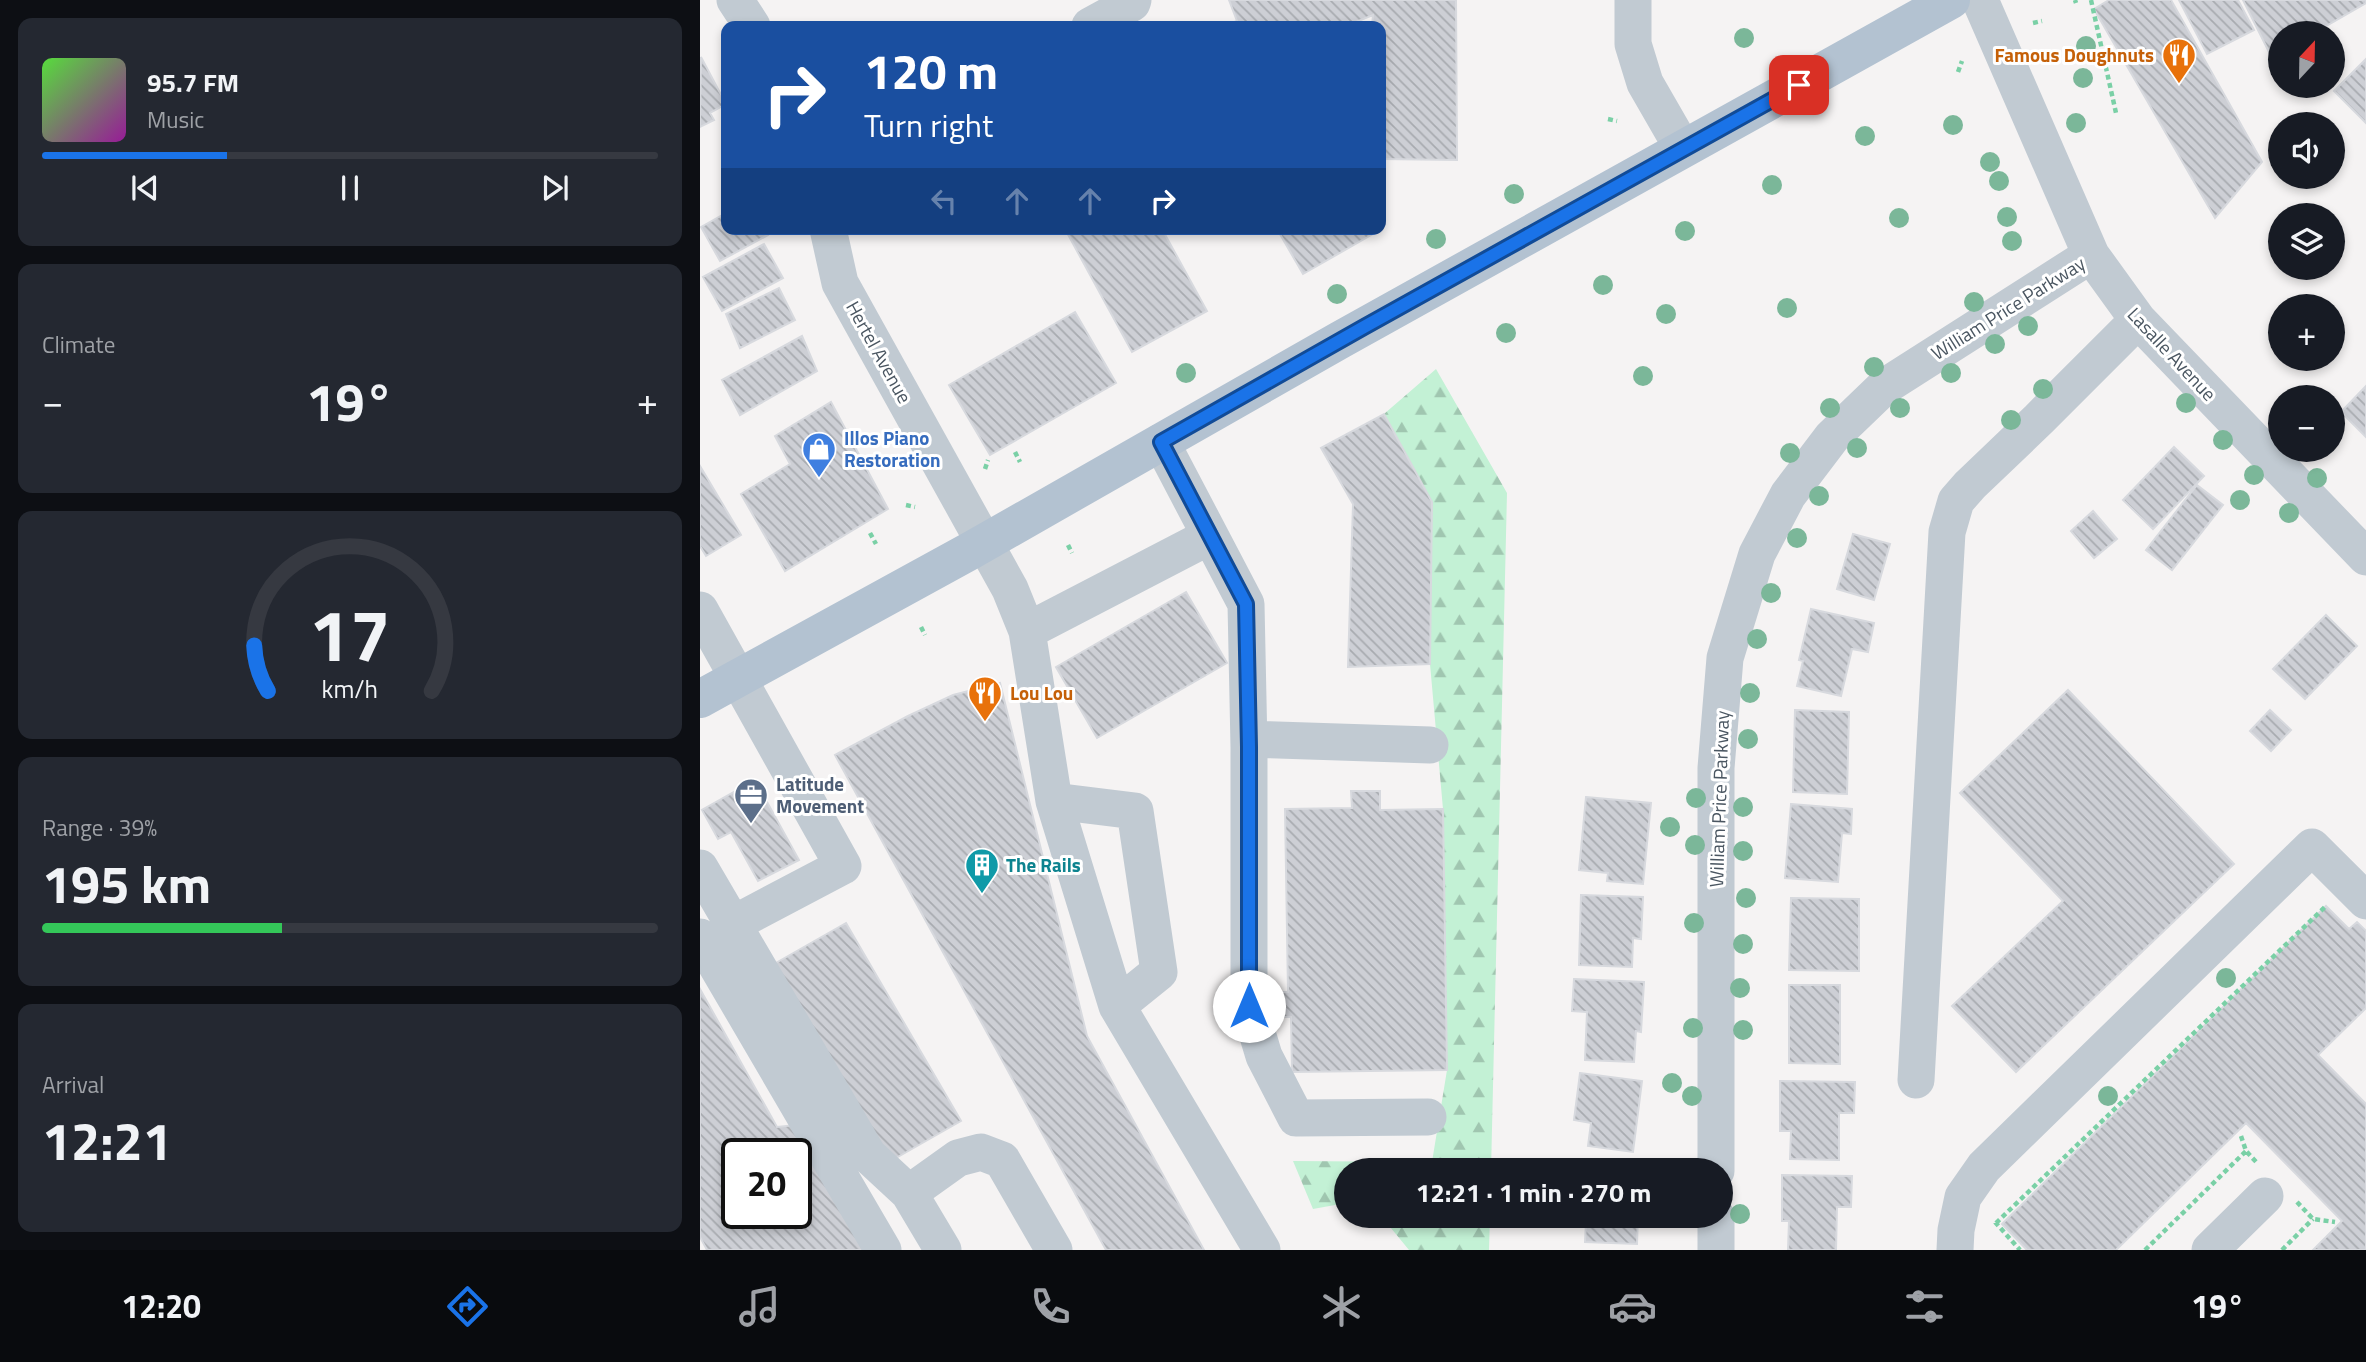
<!DOCTYPE html>
<html lang="en">
<head>
<meta charset="utf-8">
<style>
  body { margin:0; font-family:"Titillium Web",sans-serif; background:#242831; color:#f1f3f6; height:100vh; display:flex; flex-direction:column; font-size:26px; white-space:nowrap }
  * { box-sizing:border-box; margin:0 }
  p { font-size:23px; color:#9ea1a6 }
  .icon { flex:none; width:38px; height:38px; fill:none; stroke:currentColor; stroke-width:2; stroke-linecap:round; stroke-linejoin:round }
  .map { position:relative; flex:1; overflow:hidden }
  .details { display:flex; flex-direction:column; gap:18px; padding:18px; background:#0d0f14; width:700px }
  .details>* { flex:none }
  .guide { position:absolute; left:21px; top:21px; width:665px; height:214px; border-radius:14px; box-shadow:0 4px 10px #0003; background:#1a4fa0; color:#fff; overflow:hidden }
  .needle { width:46px; rotate:22deg }
  .buttons { position:absolute; left:1568px; top:21px; display:grid; gap:14px }
  .buttons a { display:grid; place-items:center; width:77px; height:77px; border-radius:50%; background:#171b24; box-shadow:0 4px 10px #0003; font-size:35px }
  .speed { position:absolute; left:21px; top:1138px; display:flex; gap:14px; font-size:35px; font-weight:700; text-align:center }
  .speed>* { display:grid; place-content:center; width:91px; height:91px; border-radius:50%; background:#171b24; box-shadow:0 4px 10px #0003; line-height:1 }
  .speed .limit { border:4px solid #111; border-radius:10px; background:#fff; color:#111 }
  .pin { position:absolute; display:grid; place-items:center; width:60px; height:60px; color:#fff; margin:-30px; border-radius:14px; box-shadow:0 4px 10px #0006 }
  .me { position:absolute; width:77px; margin:-38px; rotate:0deg; stroke-linejoin:round; filter:drop-shadow(0 0 5px #0008) }
  .turn { display:flex; align-items:center; gap:24px; height:147px; padding:0 28px; font-size:32px }
  .turn .icon { width:91px; height:91px; stroke-width:2.5 }
  .turn b { display:block; font-size:49px; line-height:60px }
  .lanes { display:flex; align-items:center; height:66px; padding:0 28px; background:#0003; justify-content:center; gap:35px; direction:ltr }
  .lanes .off { opacity:.35 }
  .big { font-size:52px; font-weight:700; line-height:1.1 }
  .details .widget { flex:1; display:flex; flex-direction:column; justify-content:center; gap:10px; min-width:0; padding:0 24px; border-radius:14px; background:#242831 }
  .details .dial { align-items:center; gap:0 }
  .dial svg { height:182px; overflow:visible; fill:none; stroke:#363941; stroke-width:7; stroke-linecap:round; text-anchor:middle }
  .dial text { fill:#f1f3f6; stroke:none }
  .song { display:flex; align-items:center; gap:21px }
  .cover { width:84px; height:84px; border-radius:10px; background:linear-gradient(135deg,hsl(110 70% 55%),hsl(300 70% 35%)) }
  .played { height:7px; border-radius:4px; background:linear-gradient(90deg,#1a73e8 30%,#363941 30%) }
  .keys { display:flex; justify-content:space-around; direction:ltr }
  .heat { display:flex; justify-content:space-between; align-items:center; font-size:38px; direction:ltr }
  .charge { height:10px; border-radius:5px; background:linear-gradient(90deg,#34c759 39%,#363941 0) }
  .trip { position:absolute; left:634px; top:1158px; width:399px; height:70px; border-radius:35px; background:#171b24; box-shadow:0 4px 10px #0003; font-weight:700; line-height:70px; text-align:center }
  .tabs { display:flex; height:112px; justify-content:space-around; align-items:center; background:#090b0e; color:#9ea1a6 }
  .tabs .icon { width:49px; height:49px }
  .tabs .on { color:#1a73e8 }
  .tabs b { font-size:32px; color:#f1f3f6 }
  main { display:flex; flex:1; min-height:0 }
  .map>svg:first-child { display:block }
  .forest { fill:url(#forest-firs) }
  .building { fill:url(#building-back-hatch); stroke:#d7d9de; stroke-width:2; fill-rule:evenodd }
  .lines { fill:none; stroke-linecap:round; stroke-linejoin:round }
  .path { stroke:#7ad0a6; stroke-width:4.5; stroke-dasharray:5 3.5; stroke-linecap:butt }
  .minor { stroke:#c1cad2; stroke-width:37 }
  .major { stroke:#b3c2d1; stroke-width:38 }
  .tree { fill:#7bb799 }
  .route-casing { stroke:#114b97; stroke-width:18 }
  .route { stroke:#1a73e8; stroke-width:12 }
  .labels { text-anchor:middle; stroke-width:6; stroke-linejoin:round; paint-order:stroke }
  .food-label { font-size:19px; font-weight:bold; fill:#c56008; stroke:#fff; text-anchor:end }
  .street-label { font-size:19px; fill:#4a5661; stroke:#fff }
  .shop-label { font-size:19px; font-weight:bold; fill:#366cbe; stroke:#fff; text-anchor:start }
  .service-label { font-size:19px; font-weight:bold; fill:#4e5e75; stroke:#fff; text-anchor:start }
  .culture-label { font-size:19px; font-weight:bold; fill:#0d838f; stroke:#fff; text-anchor:start }
</style>
</head>
<body>
<main>
<section class="details">
<div class="widget">
<div class="song"><i class="cover"></i><div><b>95.7 FM</b><p>Music</p></div></div>
<div class="played"></div>
<div class="keys"><svg class="icon" aria-label="previous" viewBox="0 0 24 24"><path d="M18 5L8 12l10 7zM5 5v14"/></svg><svg class="icon" aria-label="pause" viewBox="0 0 24 24"><path d="M8 5v14M16 5v14"/></svg><svg class="icon" aria-label="next" viewBox="0 0 24 24"><path d="M6 5l10 7-10 7zM19 5v14"/></svg></div>
</div>
<div class="widget"><p>Climate</p>
<div class="heat"><a>−</a><b class="big">19°</b><a>+</a></div>
</div>
<div class="widget dial"><svg viewBox="0 0 100 80">
<path d="M14 69A42 42 0 1 1 86 69"/>
<path d="M14 69A42 42 0 0 1 8 49" stroke="#1a73e8"/>
<text x="50" y="56" font-size="32" font-weight="700">17</text>
<text x="50" y="72" font-size="11">km/h</text>
</svg></div>
<div class="widget"><p>Range · 39%</p><b class="big">195 km</b><div class="charge"></div></div>
<div class="widget"><p>Arrival</p><b class="big">12:21</b></div>
</section>
<div class="map">
<svg width="1666" height="1250" viewBox="0 0 1666 1250">
  <defs>
    <pattern id="forest-firs" width="22" height="20" patternUnits="userSpaceOnUse" patternTransform="scale(1.75)"><rect width="22" height="20" fill="#c3f1d5"/><path d="M5 1l3.5 6h-7zM16 11l3.5 6h-7z" fill="#a0c6b0"/></pattern>
    <pattern id="building-back-hatch" width="6" height="6" patternUnits="userSpaceOnUse" patternTransform="scale(1.75)"><rect width="6" height="6" fill="#cdcfd5"/><path d="M-1 5l2 2M0 0l6 6M5-1l2 2" fill="none" stroke="#a8abb0"/></pattern>
  </defs>
  <rect width="100%" height="100%" fill="#f5f3f3"/>
  <path class="forest" d="M736,369L807,493L791,1171H646V1203L613,1209L593,1161L732,1162L747,1070L743,809L730,664L684,414Z
    M681,1216H790L789,1250H709Z"/>
  <path class="building" d="M529,0H756L757,160L681,159V26H672L673,15L646,26H524L537,21Z
    M1409,0H1471L1562,162L1515,218L1394,9Z
    M1479,0H1538L1554,30L1507,54Z
    M1543,0H1666V3L1614,33H1580V53L1572,58Z
    M1,57L26,104L10,113L14,120L0,127Z
    M1666,59V123L1634,91Z
    M26,213V229H65L68,235L20,261L1,227Z
    M365,229H462L507,311L432,352Z
    M577,229H670L673,234L603,274Z
    M64,244L83,278L22,311L3,277Z
    M79,288L95,320L40,348L26,314Z
    M375,312L416,383L290,455L249,385Z
    M102,336L117,371L40,415L22,380Z
    M1666,386V437L1641,412Z
    M131,402L188,509L85,571L41,494L90,464L75,436Z
    M684,414L732,502L730,664L648,667L653,504L621,448Z
    M1474,447L1504,476L1453,529L1423,500Z
    M0,466L41,535L6,556L0,546Z
    M1497,485L1523,505L1472,570L1446,550Z
    M1393,511L1417,539L1394,558L1371,531Z
    M1153,534L1190,544L1174,600L1137,589Z
    M486,592L527,663L397,738L356,667Z
    M1111,609L1174,623L1168,652L1152,649L1141,696L1097,686L1103,661L1099,660Z
    M1626,615L1657,646L1605,699L1573,669Z
    M300,683L387,1036L504,1250H406L135,755L208,716L253,695Z
    M1368,690L1534,864L1316,1072L1252,1006L1363,901L1260,793Z
    M1095,710L1149,712L1147,794L1093,792Z
    M1570,710L1591,730L1571,751L1550,731Z
    M55,780L99,860L58,881L31,832L18,839L2,810Z
    M651,791H680V810L743,809L747,1070L592,1072L591,1017H571V992H588L585,809L652,808Z
    M886,797L951,803L943,884L907,881L908,873L879,870Z
    M1091,804L1152,809L1151,834L1142,833L1138,882L1085,878Z
    M881,895L943,897L941,939L933,938L932,967L879,965Z
    M1091,898L1159,899V971L1089,970Z
    M1626,906L1649,929L1657,922L1666,931V1008L1618,1055L1666,1104V1250H1613L1642,1221L1546,1123L1416,1250H1327L1302,1224Z
    M146,923L261,1121L189,1162L74,964Z
    M874,979L944,982L941,1032L936,1031L934,1062L885,1060L887,1012L872,1011Z
    M1089,985H1140V1064L1089,1063Z
    M0,989L77,1127L95,1125L164,1250H7L0,1237ZM37,1153H96V1213H37Z
    M880,1073L942,1081L933,1152L888,1146L891,1123L874,1120Z
    M1080,1081L1155,1082L1154,1113H1139V1160L1090,1159L1091,1131H1080Z
    M870,1160L941,1164L940,1171H869Z
    M1082,1175L1152,1176L1151,1207H1137L1136,1250H1088L1089,1221H1082Z
    M867,1216H938L937,1244L885,1242L886,1221H867Z"/>
  <g class="lines">
    <path class="path" d="M1375,0L1376,3
      M1391,0L1416,113
      M1333,23L1342,21
      M1258,72L1262,61
      M908,119L917,121
      M315,452L320,462
      M285,469L288,460
      M206,505L215,507
      M170,533L176,544
      M368,545L372,553
      M221,627L225,635
      M1541,1136L1546,1151L1558,1164
      M1597,1202L1613,1219L1635,1222
      M1295,1222L1320,1250
      M1296,1223L1626,906
      M1445,1250L1546,1151
      M1582,1250L1613,1219"/>
    <path class="minor" d="M35,0L52,26
      M933,0V44L945,83L983,149
      M1280,0L1391,255L1438,320L1666,557
      M390,26L432,3L433,0
      M128,229L140,283L310,589L327,631L354,801L435,811L459,972L417,1006L354,801
      M461,442L546,604L549,747V1006L564,1056L596,1118L728,1117
      M0,610L143,866L33,924
      M327,631L510,536
      M549,739L730,745
      M0,868L168,1155L209,1193
      M0,937L183,1250
      M417,1006L562,1250
      M1216,1080L1247,532L1256,501L1270,485L1339,419L1438,320
      M1016,1171V768L1025,658L1057,554L1088,495L1132,437L1184,387L1391,255
      M1016,1216V1250
      M243,1250L209,1193L258,1158L281,1152L302,1160L354,1250
      M1255,1250L1256,1230L1263,1197L1284,1167L1612,847L1666,901
      M1510,1250L1565,1196"/>
    <path class="major" d="M0,699L270,551L640,340L1251,0"/>
  </g>
  <g class="tree">
    <circle cx="1044" cy="38" r="10"/>
    <circle cx="1386" cy="46" r="10"/>
    <circle cx="1383" cy="78" r="10"/>
    <circle cx="1376" cy="123" r="10"/>
    <circle cx="1253" cy="125" r="10"/>
    <circle cx="1165" cy="136" r="10"/>
    <circle cx="1290" cy="162" r="10"/>
    <circle cx="1299" cy="181" r="10"/>
    <circle cx="1072" cy="185" r="10"/>
    <circle cx="814" cy="194" r="10"/>
    <circle cx="1307" cy="217" r="10"/>
    <circle cx="1199" cy="218" r="10"/>
    <circle cx="985" cy="231" r="10"/>
    <circle cx="736" cy="239" r="10"/>
    <circle cx="1312" cy="241" r="10"/>
    <circle cx="903" cy="285" r="10"/>
    <circle cx="637" cy="294" r="10"/>
    <circle cx="1274" cy="302" r="10"/>
    <circle cx="1087" cy="308" r="10"/>
    <circle cx="966" cy="314" r="10"/>
    <circle cx="1328" cy="326" r="10"/>
    <circle cx="806" cy="333" r="10"/>
    <circle cx="1295" cy="344" r="10"/>
    <circle cx="1174" cy="367" r="10"/>
    <circle cx="486" cy="373" r="10"/>
    <circle cx="1251" cy="373" r="10"/>
    <circle cx="943" cy="376" r="10"/>
    <circle cx="1343" cy="389" r="10"/>
    <circle cx="1486" cy="403" r="10"/>
    <circle cx="1130" cy="408" r="10"/>
    <circle cx="1200" cy="408" r="10"/>
    <circle cx="1311" cy="420" r="10"/>
    <circle cx="1523" cy="440" r="10"/>
    <circle cx="1157" cy="448" r="10"/>
    <circle cx="1090" cy="453" r="10"/>
    <circle cx="1554" cy="475" r="10"/>
    <circle cx="1617" cy="478" r="10"/>
    <circle cx="1119" cy="496" r="10"/>
    <circle cx="1540" cy="500" r="10"/>
    <circle cx="1589" cy="513" r="10"/>
    <circle cx="1097" cy="538" r="10"/>
    <circle cx="1071" cy="593" r="10"/>
    <circle cx="1057" cy="639" r="10"/>
    <circle cx="1050" cy="693" r="10"/>
    <circle cx="1048" cy="739" r="10"/>
    <circle cx="996" cy="798" r="10"/>
    <circle cx="1043" cy="807" r="10"/>
    <circle cx="970" cy="827" r="10"/>
    <circle cx="995" cy="845" r="10"/>
    <circle cx="1043" cy="851" r="10"/>
    <circle cx="1046" cy="898" r="10"/>
    <circle cx="994" cy="923" r="10"/>
    <circle cx="1043" cy="944" r="10"/>
    <circle cx="1526" cy="978" r="10"/>
    <circle cx="1040" cy="988" r="10"/>
    <circle cx="993" cy="1028" r="10"/>
    <circle cx="1043" cy="1030" r="10"/>
    <circle cx="972" cy="1083" r="10"/>
    <circle cx="992" cy="1096" r="10"/>
    <circle cx="1408" cy="1096" r="10"/>
    <circle cx="1040" cy="1214" r="10"/>
  </g>
  <g class="lines">
    <g class="route-casing">
      <path id="route" d="M549,1006V747L546,604L461,442L664,327L1099,85"/>
    </g>
    <use href="#route" class="route"/>
  </g>
  <defs>
    <g id="restaurant-pin" transform="scale(1.75)"><path d="M0 17L-7.5 6A9.5 9.5 0 1 1 7.5 6Z" fill="#e8710a" stroke="#fff"/><path d="M-5-6h1v4h1v-4h1v4h1v-4h1v5L-1.5 .5V6h-2V.5L-5-1ZM5-6V6H3V1.5H1.5Q1.5-4 5-6Z" fill="#fff"/></g>
    <g id="shop-pin" transform="scale(1.75)"><path d="M0 17L-7.5 6A9.5 9.5 0 1 1 7.5 6Z" fill="#3f7fe0" stroke="#fff"/><path d="M-5-2.5h2.3a2.7 3.5 0 0 1 5.4 0H5L5.5 6h-11ZM-1.5-2.5h3a1.5 2.3 0 0 0-3 0Z" fill="#fff"/></g>
    <g id="office-pin" transform="scale(1.75)"><path d="M0 17L-7.5 6A9.5 9.5 0 1 1 7.5 6Z" fill="#5c6f8a" stroke="#fff"/><path d="M-6-3h4V-5.5h4V-3h4V5H-6ZM-1-4.5V-3h2v-1.5ZM-6 0V1H6V0Z" fill="#fff"/></g>
    <g id="building-pin" transform="scale(1.75)"><path d="M0 17L-7.5 6A9.5 9.5 0 1 1 7.5 6Z" fill="#0f9aa8" stroke="#fff"/><path d="M-4-6H4V6H1V3H-1V6H-4ZM-2.5-4.3h1.7v1.8h-1.7ZM.8-4.3h1.7v1.8H.8ZM-2.5-1h1.7V.8h-1.7ZM.8-1h1.7V.8H.8Z" fill="#fff"/></g>
  </defs>
  <g fill-rule="evenodd">
    <use href="#restaurant-pin" x="1479" y="55"/>
    <use href="#shop-pin" x="119" y="449"/>
    <use href="#restaurant-pin" x="285" y="693"/>
    <use href="#office-pin" x="51" y="795"/>
    <use href="#building-pin" x="282" y="865"/>
  </g>
  <g class="labels">
    <g class="food-label">
      <text x="1454" y="62">Famous Doughnuts</text>
      <text x="310" y="700" text-anchor="start">Lou Lou</text>
    </g>
    <g class="street-label">
      <text transform="translate(1308 308) rotate(-32)" y="7">William Price Parkway</text>
      <text transform="translate(179 352) rotate(61)" y="7">Hertel Avenue</text>
      <text transform="translate(1472 354) rotate(47)" y="7">Lasalle Avenue</text>
      <text transform="translate(1019 799) rotate(-88)" y="7">William Price Parkway</text>
    </g>
    <g class="shop-label">
      <text x="144" y="445">Illos Piano<tspan x="144" dy="22">Restoration</tspan></text>
    </g>
    <g class="service-label">
      <text x="76" y="791">Latitude<tspan x="76" dy="22">Movement</tspan></text>
    </g>
    <g class="culture-label">
      <text x="306" y="872">The Rails</text>
    </g>
  </g>
</svg>
<div class="buttons">
<a><svg class="needle" viewBox="-14 -14 28 28"><path d="M0-13l5 13h-10z" fill="#e53935"/><path d="M0 13l5-13h-10z" fill="#9ea1a6"/></svg></a>
<a><svg class="icon" aria-label="sound" viewBox="0 0 24 24"><path d="M4 9h4l5-4v14l-5-4H4zM17 9q2 3 0 6"/></svg></a>
<a><svg class="icon" aria-label="layers" viewBox="0 0 24 24"><path d="M12 4l9 5-9 5-9-5zM3 14l9 5 9-5"/></svg></a>
<a>+</a>
<a>−</a>
</div>
<div class="speed"><div class="limit">20</div></div>
<div class="pin" style="left:1099px;top:85px;background:#d93025"><svg class="icon" aria-label="arrive" viewBox="0 0 24 24"><path d="M6 21V4h12l-3 4 3 4H6"/></svg></div>
<svg class="me" style="left:549px;top:1006px" viewBox="-20 -20 40 40"><circle r="19" fill="#fff"/><path d="M0-13L10 11 0 6-10 11z" fill="#1a73e8"/></svg>
<div class="trip">12:21 · 1 min · 270 m</div>
<div class="guide">
<div class="turn"><svg class="icon" aria-label="right" viewBox="0 0 24 24"><path d="M7 20v-9h11M14 6l5 5-5 5"/></svg><div><b>120 m</b>Turn right</div></div>
<div class="lanes"><svg class="icon off" aria-label="left" viewBox="0 0 24 24"><path d="M17 20v-9H6M10 6l-5 5 5 5"/></svg><svg class="icon off" aria-label="ahead" viewBox="0 0 24 24"><path d="M12 20V5M6 11l6-6 6 6"/></svg><svg class="icon off" aria-label="ahead" viewBox="0 0 24 24"><path d="M12 20V5M6 11l6-6 6 6"/></svg><svg class="icon" aria-label="right" viewBox="0 0 24 24"><path d="M7 20v-9h11M14 6l5 5-5 5"/></svg></div>
</div>
</div>
</main>
<nav class="tabs">
<b>12:20</b>
<svg class="icon on" aria-label="directions" viewBox="0 0 24 24"><path d="M12 3l9 9-9 9-9-9zM9 14v-3h6M13 9l2 2-2 2"/></svg>
<svg class="icon" aria-label="music" viewBox="0 0 24 24"><path d="M9 18V5l10-2v13"/><circle cx="6" cy="18" r="3"/><circle cx="16" cy="16" r="3"/></svg>
<svg class="icon" aria-label="phone" viewBox="0 0 24 24"><path d="M5 4h4l2 5-3 2q2 4 5 5l2-3 5 2v4C11 20 4 13 5 4z"/></svg>
<svg class="icon" aria-label="climate" viewBox="0 0 24 24"><path d="M12 3v18M4 7l16 10M4 17L20 7"/></svg>
<svg class="icon" aria-label="car" viewBox="0 0 24 24"><path d="M5 17H2v-5l4-1 3-4h7l3 4 3 1v5h-3M9 17h6M6 11h13"/><circle cx="7" cy="17" r="2"/><circle cx="17" cy="17" r="2"/></svg>
<svg class="icon" aria-label="filters" viewBox="0 0 24 24"><path d="M4 7h16M4 17h16"/><circle cx="9" cy="7" r="2"/><circle cx="15" cy="17" r="2"/></svg>
<b>19°</b>
</nav>
</body>
</html>
